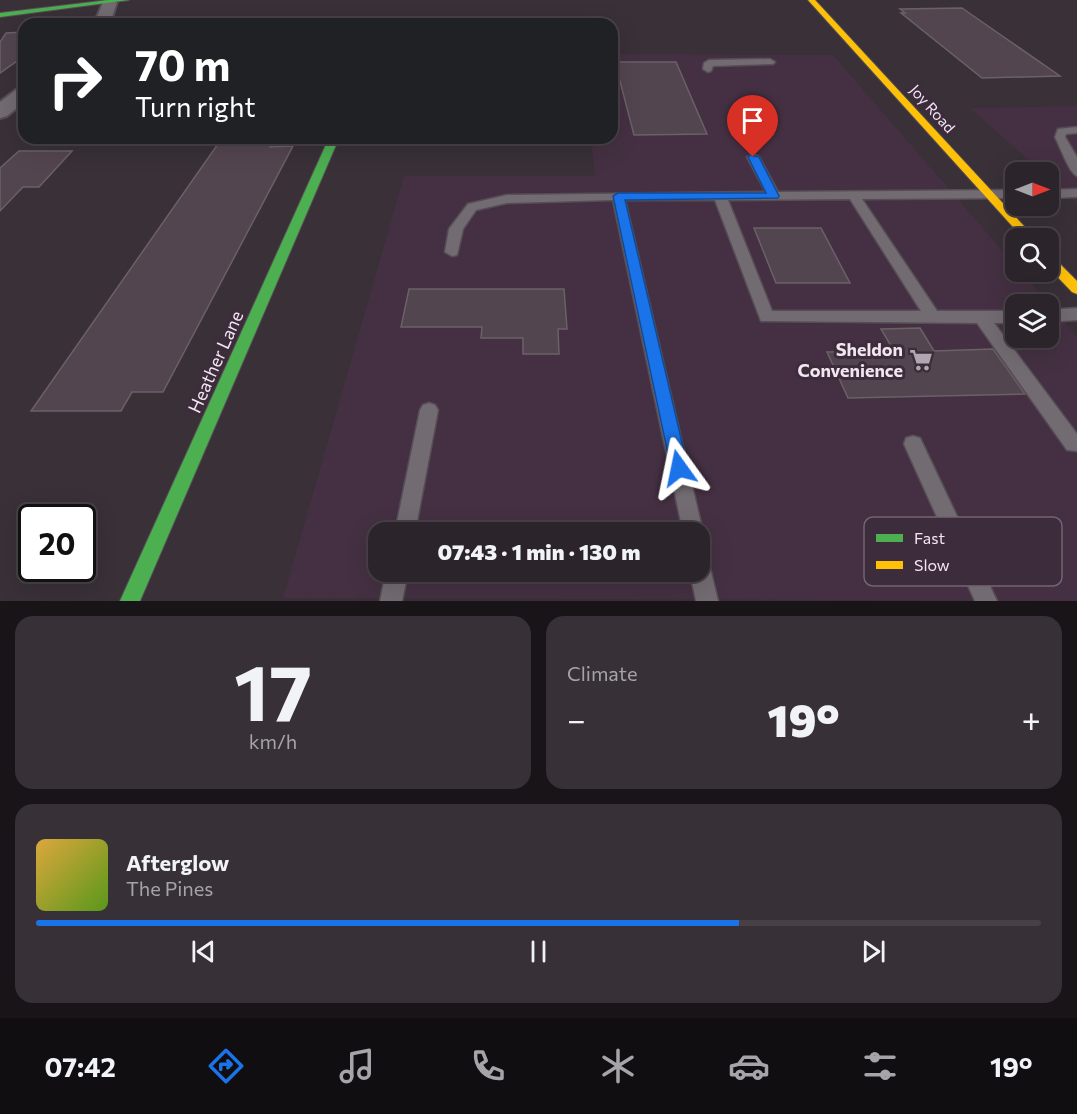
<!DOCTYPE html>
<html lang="en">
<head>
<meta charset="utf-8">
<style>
  body { margin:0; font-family:Commissioner,sans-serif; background:#373036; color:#f1f3f6; height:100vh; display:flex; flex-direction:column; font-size:22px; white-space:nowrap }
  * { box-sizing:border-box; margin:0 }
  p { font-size:20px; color:#a6a4a8 }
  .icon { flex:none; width:33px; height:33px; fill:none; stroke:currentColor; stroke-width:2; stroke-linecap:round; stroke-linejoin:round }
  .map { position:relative; height:601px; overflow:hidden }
  .drawer { display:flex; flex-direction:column; gap:15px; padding:15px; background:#181417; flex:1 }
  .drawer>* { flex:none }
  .guide { position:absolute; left:18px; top:18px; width:600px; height:126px; border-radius:18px; box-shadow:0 6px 24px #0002,0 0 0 2px #474147; background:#202124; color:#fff; overflow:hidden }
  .needle { width:39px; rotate:90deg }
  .controls { position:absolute; left:1005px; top:162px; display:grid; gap:12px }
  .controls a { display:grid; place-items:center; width:54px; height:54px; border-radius:12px; background:#2b242a; box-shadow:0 6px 24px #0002,0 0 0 2px #474147; font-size:30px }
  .speed { position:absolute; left:18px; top:504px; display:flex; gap:12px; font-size:30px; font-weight:700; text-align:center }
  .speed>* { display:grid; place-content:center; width:78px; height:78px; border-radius:50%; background:#2b242a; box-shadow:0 6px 24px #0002,0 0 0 2px #474147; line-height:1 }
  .speed .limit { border:3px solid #111; border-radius:9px; background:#fff; color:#111 }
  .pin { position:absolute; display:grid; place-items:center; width:51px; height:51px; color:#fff; margin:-62px -26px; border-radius:50% 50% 50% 0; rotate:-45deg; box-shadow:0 0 6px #0007 }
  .pin .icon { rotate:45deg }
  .me { position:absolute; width:66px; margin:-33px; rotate:348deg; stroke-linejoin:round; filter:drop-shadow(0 0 4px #0008) }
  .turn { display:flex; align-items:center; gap:21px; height:126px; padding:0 18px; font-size:27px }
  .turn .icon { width:78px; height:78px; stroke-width:2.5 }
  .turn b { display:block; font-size:42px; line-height:51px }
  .big { font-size:45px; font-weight:800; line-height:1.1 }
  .drawer .tile { flex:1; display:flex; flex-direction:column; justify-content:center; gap:9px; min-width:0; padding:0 21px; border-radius:18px; background:#373036 }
  .drawer .dial { align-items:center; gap:0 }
  .dial b { font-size:78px; line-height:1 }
  .song { display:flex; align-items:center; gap:18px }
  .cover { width:72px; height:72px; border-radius:9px; background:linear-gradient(135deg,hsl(40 70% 55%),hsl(90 70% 35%)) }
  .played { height:6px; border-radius:3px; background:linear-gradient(90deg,#1a73e8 70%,#474147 70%) }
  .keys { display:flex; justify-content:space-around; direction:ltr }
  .heat { display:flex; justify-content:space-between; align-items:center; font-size:33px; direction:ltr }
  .drawer .tiles { flex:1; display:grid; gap:15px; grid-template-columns:1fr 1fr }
  .tile:last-child { grid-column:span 2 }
  .trip { position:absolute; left:368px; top:522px; width:342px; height:60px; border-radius:18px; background:#2b242a; box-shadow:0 6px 24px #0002,0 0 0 2px #474147; font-weight:800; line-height:60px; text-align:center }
  .tabs { display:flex; height:96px; justify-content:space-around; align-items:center; background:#110e11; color:#a6a4a8 }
  .tabs .icon { width:42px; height:42px }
  .tabs .current { color:#1a73e8 }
  .tabs b { font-size:27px; color:#f1f3f6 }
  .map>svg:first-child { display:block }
  .built { fill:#443042; fill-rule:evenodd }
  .building { fill:#534550; stroke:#6a6167; stroke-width:1.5 }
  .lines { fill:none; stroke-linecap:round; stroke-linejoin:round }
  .lane-casing { stroke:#564e56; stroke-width:3 }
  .street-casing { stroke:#564e56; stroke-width:4 }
  .fast-casing { stroke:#564e56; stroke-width:2 }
  .slow-casing { stroke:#564e56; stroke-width:2 }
  .lane { fill:#726b71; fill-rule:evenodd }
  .street { fill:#726b71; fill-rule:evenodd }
  .fast { fill:#4caf50; fill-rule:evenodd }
  .slow { fill:#ffc107; fill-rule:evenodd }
  .route { fill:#1a73e8; stroke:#114b97; stroke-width:1.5 }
  .labels { text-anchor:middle; stroke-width:6; stroke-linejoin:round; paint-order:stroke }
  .far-street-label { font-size:15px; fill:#f2e7f1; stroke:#3d2c3b }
  .poi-label { font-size:18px; font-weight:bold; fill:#f2e7f1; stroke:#3d2c3b; text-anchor:end }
  .street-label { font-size:18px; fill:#f2e7f1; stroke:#3d2c3b }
  .key { fill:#3d2c3b; stroke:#736472; stroke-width:1.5 }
  .key-label { font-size:16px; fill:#f2e7f1 }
</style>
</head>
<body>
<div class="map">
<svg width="1077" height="601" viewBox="0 0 1077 601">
  <rect width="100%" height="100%" fill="#393038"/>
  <path class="built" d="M612,54L833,55L1015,265L1016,272H1021L1077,336V601L283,598L404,176H595L591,138H612ZM1016,304H1048V338H1016ZM378,532H699V572H378Z
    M1077,106V204L1049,178L1048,172H1042L970,108Z"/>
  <path class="building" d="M962,8L1060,76L982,78L901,13H905L900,9Z
    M24,32V56L0,73V42L6,33Z
    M615,62H676L707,134L634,135Z
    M220,141H274L270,147L293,146L163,392H132L121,411H31Z
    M19,151H72L39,187H23L0,211V168Z
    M754,228H821L850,283H776Z
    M409,289H564L567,329H558L559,354H523V338H481L482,327H401Z
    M920,328L934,351L993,349L1025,394L848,398L827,352L894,351L881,329Z"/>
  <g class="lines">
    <g class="lane-casing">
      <path id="lane" d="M770,59L775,62L773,64L713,66L711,71L708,72L703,69L704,63L709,60Z
        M1077,127V133L1066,134L1065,137L1077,157V176C1069,173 1060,146 1055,137L1058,129Z
        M753,154L759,157L778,192L1016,190V198L862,199L937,311H1016V323H994L1077,434V451L1067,450L977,323L761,321L715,200H625L703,532L699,540V532H683L613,200L507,203L476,210L463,229L457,255L452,256L445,252L449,229L468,204L507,195L766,192L747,157ZM850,199L921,311H772L728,200Z
        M1077,189V197L1048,198V190Z
        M1077,308V320L1048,322V310Z
        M429,403L435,405L438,410L415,532H395L420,410L423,405Z
        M913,436L920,438L997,601H975L904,444L906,438Z
        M699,552L707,555L718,601H696L690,572H699Z
        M386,572H408L402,601H380Z"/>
    </g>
    <g class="street-casing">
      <path id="street" d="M104,0L117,2L110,24H94Z
        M24,87V102L7,116L0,118V102L17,89Z"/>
    </g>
    <g class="fast-casing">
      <path id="fast" d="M109,0H129L0,17V13Z
        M329,138H339L140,601H120Z"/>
    </g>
    <g class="slow-casing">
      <path id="slow" d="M808,0H815L1035,238H1023Z
        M1048,255L1052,256L1077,281V294L1072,292L1048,267Z"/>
    </g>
    <use href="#lane" class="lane"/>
    <use href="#street" class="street"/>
    <use href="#fast" class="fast"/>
    <use href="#slow" class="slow"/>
  </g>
  <path class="route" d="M750,155L759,157L779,196L778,198L625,200L688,468L685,473L679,476L673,473L671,468L613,196L618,193H766L748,157Z"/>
  <defs>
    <g id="supermarket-bare" transform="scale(1.8)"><path d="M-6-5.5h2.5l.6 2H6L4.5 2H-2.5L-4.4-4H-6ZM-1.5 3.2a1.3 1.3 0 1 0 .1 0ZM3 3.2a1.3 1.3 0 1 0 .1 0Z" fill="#b1a7b0" stroke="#3d2c3b" stroke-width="2.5" paint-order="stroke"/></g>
  </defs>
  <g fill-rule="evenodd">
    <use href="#supermarket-bare" x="921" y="360"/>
  </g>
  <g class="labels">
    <g class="far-street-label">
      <text transform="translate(932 109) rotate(48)" y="5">Joy Road</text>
    </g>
    <g class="poi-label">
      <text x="903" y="356">Sheldon<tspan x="903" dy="21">Convenience</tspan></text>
    </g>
    <g class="street-label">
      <text transform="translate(216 362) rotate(-66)" y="6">Heather Lane</text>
    </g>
  </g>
  <rect x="864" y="517" width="198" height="69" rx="9" class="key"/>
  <rect x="876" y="534" width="27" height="8" fill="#4caf50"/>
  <rect x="876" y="561" width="27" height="8" fill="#ffc107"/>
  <g class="key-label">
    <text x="914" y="544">Fast</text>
    <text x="914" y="571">Slow</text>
  </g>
</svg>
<div class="controls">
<a><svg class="needle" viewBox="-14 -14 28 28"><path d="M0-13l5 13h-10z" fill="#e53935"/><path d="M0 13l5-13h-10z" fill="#a6a4a8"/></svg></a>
<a><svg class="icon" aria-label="search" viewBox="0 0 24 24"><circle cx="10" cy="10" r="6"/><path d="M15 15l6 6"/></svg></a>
<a><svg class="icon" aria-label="layers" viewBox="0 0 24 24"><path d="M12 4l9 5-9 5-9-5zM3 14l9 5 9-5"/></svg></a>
</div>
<div class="speed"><div class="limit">20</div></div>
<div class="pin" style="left:753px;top:157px;background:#d93025"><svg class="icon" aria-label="arrive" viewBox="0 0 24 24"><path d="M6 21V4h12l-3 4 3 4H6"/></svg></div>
<svg class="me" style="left:679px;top:468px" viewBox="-20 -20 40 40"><path d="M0-17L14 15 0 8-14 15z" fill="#1a73e8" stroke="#fff" stroke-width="4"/></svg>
<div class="trip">07:43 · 1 min · 130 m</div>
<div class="guide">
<div class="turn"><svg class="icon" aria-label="right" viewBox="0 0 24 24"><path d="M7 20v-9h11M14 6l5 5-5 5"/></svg><div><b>70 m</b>Turn right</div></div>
</div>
</div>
<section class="drawer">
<div class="tiles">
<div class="tile dial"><b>17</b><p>km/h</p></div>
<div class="tile"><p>Climate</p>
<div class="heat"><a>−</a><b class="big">19°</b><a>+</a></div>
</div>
<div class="tile">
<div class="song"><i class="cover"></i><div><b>Afterglow</b><p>The Pines</p></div></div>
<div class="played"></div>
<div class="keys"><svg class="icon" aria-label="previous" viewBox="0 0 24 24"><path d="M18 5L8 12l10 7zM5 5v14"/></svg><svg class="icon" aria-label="pause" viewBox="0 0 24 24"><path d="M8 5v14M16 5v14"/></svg><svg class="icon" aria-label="next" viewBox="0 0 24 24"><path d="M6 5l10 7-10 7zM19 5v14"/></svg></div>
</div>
</div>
</section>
<nav class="tabs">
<b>07:42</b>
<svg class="icon current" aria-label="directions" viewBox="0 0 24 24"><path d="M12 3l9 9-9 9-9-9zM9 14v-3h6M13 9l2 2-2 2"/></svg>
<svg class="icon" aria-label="music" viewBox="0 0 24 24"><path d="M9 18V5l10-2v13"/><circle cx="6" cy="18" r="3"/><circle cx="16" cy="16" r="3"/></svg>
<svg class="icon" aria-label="phone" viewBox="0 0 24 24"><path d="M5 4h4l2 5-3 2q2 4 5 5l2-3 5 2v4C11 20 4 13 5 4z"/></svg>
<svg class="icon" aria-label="climate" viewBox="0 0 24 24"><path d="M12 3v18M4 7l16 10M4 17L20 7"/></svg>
<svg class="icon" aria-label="car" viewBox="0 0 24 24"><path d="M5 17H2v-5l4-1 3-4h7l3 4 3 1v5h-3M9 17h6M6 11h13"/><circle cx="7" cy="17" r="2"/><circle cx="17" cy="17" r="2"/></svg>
<svg class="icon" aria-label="filters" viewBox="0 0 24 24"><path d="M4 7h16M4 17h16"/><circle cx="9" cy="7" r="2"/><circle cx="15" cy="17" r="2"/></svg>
<b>19°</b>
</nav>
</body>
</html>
